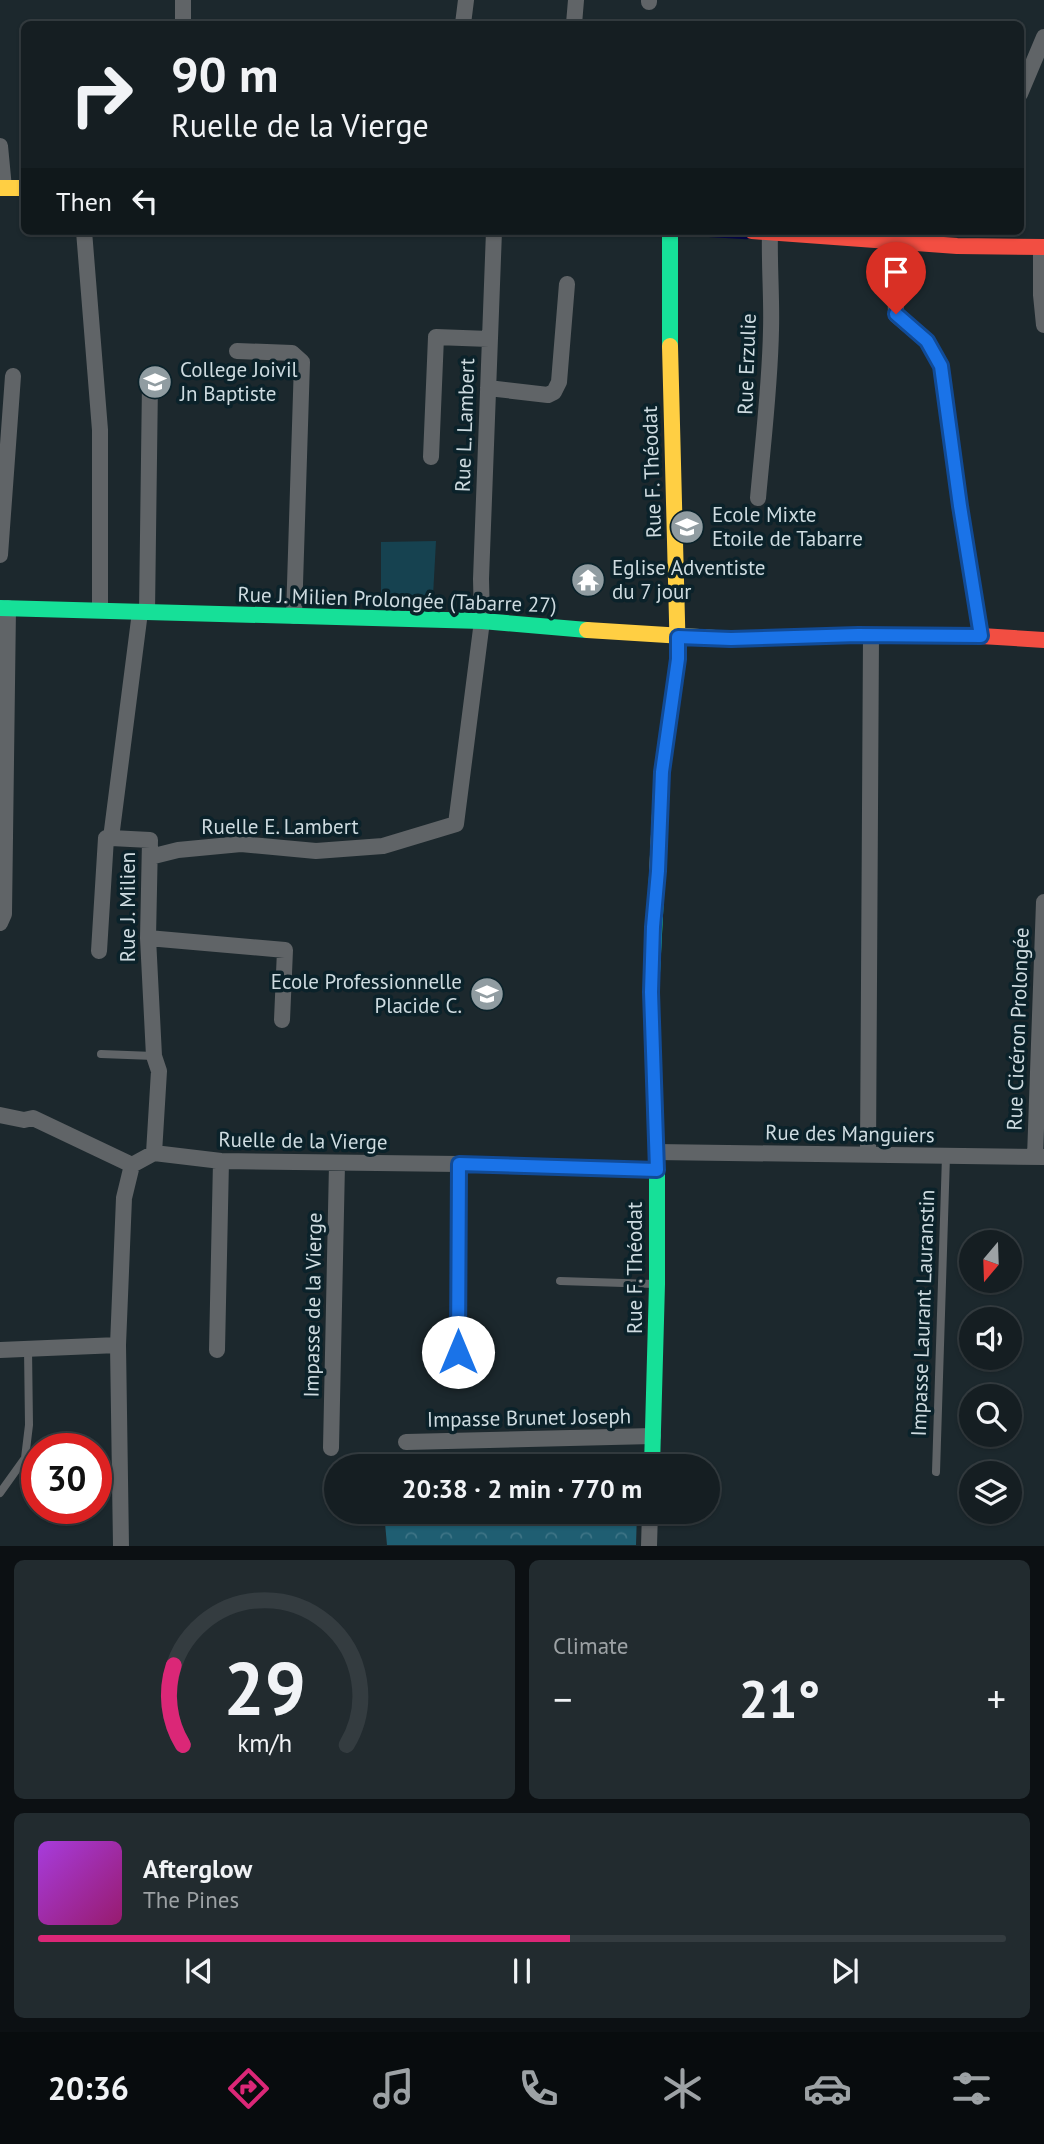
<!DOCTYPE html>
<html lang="en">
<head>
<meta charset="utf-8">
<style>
  body { margin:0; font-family:"PT Sans",sans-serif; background:#222b2f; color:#f1f3f6; height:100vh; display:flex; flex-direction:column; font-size:26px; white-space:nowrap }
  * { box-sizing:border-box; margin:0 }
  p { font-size:23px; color:#9da2a5 }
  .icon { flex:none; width:38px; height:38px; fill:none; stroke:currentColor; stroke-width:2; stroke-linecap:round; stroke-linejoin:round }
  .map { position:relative; height:1546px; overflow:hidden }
  .panel { display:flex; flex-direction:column; gap:14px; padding:14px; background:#0c1013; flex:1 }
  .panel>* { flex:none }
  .top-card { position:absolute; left:21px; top:21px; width:1003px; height:214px; border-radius:10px; box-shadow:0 2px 5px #0004,0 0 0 2px #343c40; background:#151e22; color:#f1f3f6; overflow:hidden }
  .needle { width:46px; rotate:199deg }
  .buttons { position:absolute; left:959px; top:1230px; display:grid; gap:14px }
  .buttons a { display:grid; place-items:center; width:63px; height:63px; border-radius:50%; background:#151e22; box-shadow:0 2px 5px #0004,0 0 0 2px #343c40; font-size:35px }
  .speed { position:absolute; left:21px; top:1433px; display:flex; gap:14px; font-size:35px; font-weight:700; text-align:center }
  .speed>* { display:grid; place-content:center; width:91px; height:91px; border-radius:50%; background:#151e22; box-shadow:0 2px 5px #0004,0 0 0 2px #343c40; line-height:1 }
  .speed .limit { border:10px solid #d22; background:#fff; color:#111 }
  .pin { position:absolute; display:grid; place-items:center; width:60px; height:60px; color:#fff; margin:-72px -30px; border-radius:50% 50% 50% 0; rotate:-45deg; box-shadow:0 0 7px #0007 }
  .pin .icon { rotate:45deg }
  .me { position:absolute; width:77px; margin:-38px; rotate:0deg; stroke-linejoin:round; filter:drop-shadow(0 0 5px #0008) }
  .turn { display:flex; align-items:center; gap:24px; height:147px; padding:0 35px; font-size:32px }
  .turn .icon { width:91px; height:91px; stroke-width:2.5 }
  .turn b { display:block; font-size:49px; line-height:60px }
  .then { display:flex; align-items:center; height:66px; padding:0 35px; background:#0003; gap:14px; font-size:26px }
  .big { font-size:52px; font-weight:800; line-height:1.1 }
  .panel .card { flex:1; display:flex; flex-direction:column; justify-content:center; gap:10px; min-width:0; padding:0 24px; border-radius:10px; background:#222b2f }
  .panel .dial { align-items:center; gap:0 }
  .dial svg { height:182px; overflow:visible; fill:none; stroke:#343c40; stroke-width:7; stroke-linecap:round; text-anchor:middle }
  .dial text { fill:#f1f3f6; stroke:none }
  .song { display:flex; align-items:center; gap:21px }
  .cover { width:84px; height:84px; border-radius:10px; background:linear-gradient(135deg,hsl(280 70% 55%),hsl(320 70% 35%)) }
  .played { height:7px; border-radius:4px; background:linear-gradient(90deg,#db2777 55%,#343c40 55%) }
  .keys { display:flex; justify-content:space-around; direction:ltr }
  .heat { display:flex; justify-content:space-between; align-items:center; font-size:38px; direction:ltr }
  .panel .tiles { flex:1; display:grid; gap:14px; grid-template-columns:1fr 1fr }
  .card:last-child { grid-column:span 2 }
  .trip { position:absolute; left:324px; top:1454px; width:396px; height:70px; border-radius:35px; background:#151e22; box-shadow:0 2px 5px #0004,0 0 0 2px #343c40; font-weight:800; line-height:70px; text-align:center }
  .menu { display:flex; height:112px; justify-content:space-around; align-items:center; background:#080c0e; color:#9da2a5 }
  .menu .icon { width:49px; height:49px }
  .menu .active { color:#db2777 }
  .menu b { font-size:32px; color:#f1f3f6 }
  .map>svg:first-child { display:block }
  .grass { fill:#164250 }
  .forest { fill:url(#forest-crowns) }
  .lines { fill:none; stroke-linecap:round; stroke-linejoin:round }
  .stream { stroke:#040549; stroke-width:4.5 }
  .lane { stroke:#606467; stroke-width:8 }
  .street { stroke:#606467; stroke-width:16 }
  .fast { stroke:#16e098; stroke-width:16 }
  .slow { stroke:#ffcf43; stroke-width:16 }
  .jam { stroke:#f24e42; stroke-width:16 }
  .route-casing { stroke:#114b97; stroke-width:18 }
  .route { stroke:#1a73e8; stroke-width:12 }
  .labels { text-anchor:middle; stroke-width:7; stroke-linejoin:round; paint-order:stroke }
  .street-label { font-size:21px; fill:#cedbe0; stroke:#0b222a }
  .poi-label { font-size:21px; fill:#cedbe0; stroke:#0b222a; text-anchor:start }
</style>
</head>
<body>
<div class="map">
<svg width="1044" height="1546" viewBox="0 0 1044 1546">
  <defs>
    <pattern id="forest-crowns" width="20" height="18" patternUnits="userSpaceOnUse" patternTransform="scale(1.75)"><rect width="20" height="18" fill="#1f5e72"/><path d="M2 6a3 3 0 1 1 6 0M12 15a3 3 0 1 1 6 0" fill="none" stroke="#3e7486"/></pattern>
  </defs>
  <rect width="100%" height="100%" fill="#1c282d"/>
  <path class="grass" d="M436,541L433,596L381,605V542Z"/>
  <path class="forest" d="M384,1512H637L636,1545H387Z"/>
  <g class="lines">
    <path class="stream" d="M643,231L661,232
      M678,233L747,237"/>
    <path class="lane" d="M101,1054L154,1056
      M560,1281L655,1284
      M936,1472L946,1156
      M0,1493L25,1458L29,1425L28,1349"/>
    <path class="street" d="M649,2V0
      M183,24V0
      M463,24L466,0
      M574,24L576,0
      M1020,94L1044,37
      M0,146L4,188
      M84,231L100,430V610
      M894,241L896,315L927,341L941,366L960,506L981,636
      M1041,247V295L1044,325
      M237,351L292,353L302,362L294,616
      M488,388L548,395L554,392L559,382L567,284
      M431,457L436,337L489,339
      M758,498C763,442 770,386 771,330C772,297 769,265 770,232
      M0,555L13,376
      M140,612L111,838L150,840L148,938L154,1056L159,1071L154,1153
      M147,612L150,382
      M150,857L178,850L241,844L316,851L383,846L456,824L482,621L481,579L494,231
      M0,923L4,914L8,608
      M148,938L285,950L282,1020
      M99,951L106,838H111
      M0,1115L24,1120L33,1118L132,1165
      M656,1152L1044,1157
      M868,1155L871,636
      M1035,1157L1044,902
      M118,1345L124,1198L132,1165L154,1153L221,1161L459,1164L657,1170
      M0,1350L118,1345L121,1546
      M217,1350L221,1161
      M458,1352L459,1164
      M406,1442L653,1436
      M331,1448L337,1164
      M649,1546L650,1512"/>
    <path class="fast" d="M670,231V346
      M0,608L482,621L587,630
      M652,1466L657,1284V1170L651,992L657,876"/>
    <path class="slow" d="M0,188H24
      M587,630L731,639L858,635L920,636
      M657,876L662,772L678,659L670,346"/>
    <path class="jam" d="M752,231L957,246L1044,247
      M920,636H981L1044,640"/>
  </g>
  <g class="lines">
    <g class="route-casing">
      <path id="route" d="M458,1352L459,1164L657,1170L651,992L653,927L658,871L662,772L678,659V637L731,639L858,635L981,636L960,506L941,366L927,341L896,314"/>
    </g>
    <use href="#route" class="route"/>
  </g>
  <defs>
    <g id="school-disc" transform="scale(1.75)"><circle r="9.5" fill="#909ca1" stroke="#0b222a"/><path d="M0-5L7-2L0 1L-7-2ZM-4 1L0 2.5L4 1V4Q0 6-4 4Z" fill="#fff"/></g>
    <g id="temple-disc" transform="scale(1.75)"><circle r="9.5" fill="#909ca1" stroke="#0b222a"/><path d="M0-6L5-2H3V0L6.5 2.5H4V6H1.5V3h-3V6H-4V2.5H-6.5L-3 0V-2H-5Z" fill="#fff"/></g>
  </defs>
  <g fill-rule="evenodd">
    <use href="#school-disc" x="155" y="382"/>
    <use href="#school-disc" x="687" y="527"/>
    <use href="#temple-disc" x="588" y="580"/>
    <use href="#school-disc" x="487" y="994"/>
  </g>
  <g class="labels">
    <g class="street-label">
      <text transform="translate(747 364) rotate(-88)" y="7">Rue Erzulie</text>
      <text transform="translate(465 425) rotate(-88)" y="7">Rue L. Lambert</text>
      <text transform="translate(652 472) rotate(-92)" y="7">Rue F. Théodat</text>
      <text transform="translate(397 600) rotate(2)" y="7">Rue J. Milien Prolongée (Tabarre 27)</text>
      <text x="280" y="834">Ruelle E. Lambert</text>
      <text transform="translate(128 907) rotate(-90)" y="7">Rue J. Milien</text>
      <text transform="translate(1018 1029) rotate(-88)" y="7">Rue Cicéron Prolongée</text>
      <text transform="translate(850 1134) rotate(1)" y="7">Rue des Manguiers</text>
      <text transform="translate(303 1141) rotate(1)" y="7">Ruelle de la Vierge</text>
      <text transform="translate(635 1268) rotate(-90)" y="7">Rue F. Théodat</text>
      <text transform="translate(313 1305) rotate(-89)" y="7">Impasse de la Vierge</text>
      <text transform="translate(923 1313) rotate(-88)" y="7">Impasse Laurant Lauranstin</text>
      <text transform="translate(529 1418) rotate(-1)" y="7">Impasse Brunet Joseph</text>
    </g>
    <g class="poi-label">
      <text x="180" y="377">College Joivil<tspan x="180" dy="24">Jn Baptiste</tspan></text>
      <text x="712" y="522">Ecole Mixte<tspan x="712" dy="24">Etoile de Tabarre</tspan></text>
      <text x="612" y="575">Eglise Adventiste<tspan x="612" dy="24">du 7 jour</tspan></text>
      <text x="462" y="989" text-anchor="end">Ecole Professionnelle<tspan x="462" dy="24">Placide C.</tspan></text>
    </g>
  </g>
</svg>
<div class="buttons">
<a><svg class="needle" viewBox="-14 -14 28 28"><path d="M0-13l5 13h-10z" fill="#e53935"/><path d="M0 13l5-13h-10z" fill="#9da2a5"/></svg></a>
<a><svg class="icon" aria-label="sound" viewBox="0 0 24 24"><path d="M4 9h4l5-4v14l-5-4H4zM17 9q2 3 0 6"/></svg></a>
<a><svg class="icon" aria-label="search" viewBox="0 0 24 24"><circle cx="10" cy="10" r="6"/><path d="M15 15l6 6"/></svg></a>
<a><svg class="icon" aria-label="layers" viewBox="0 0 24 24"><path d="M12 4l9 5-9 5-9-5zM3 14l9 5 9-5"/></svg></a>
</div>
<div class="speed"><div class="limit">30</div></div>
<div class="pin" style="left:896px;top:314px;background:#d93025"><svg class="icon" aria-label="arrive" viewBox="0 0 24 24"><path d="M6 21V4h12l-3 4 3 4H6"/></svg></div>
<svg class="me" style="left:458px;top:1352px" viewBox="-20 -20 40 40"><circle r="19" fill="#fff"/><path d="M0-13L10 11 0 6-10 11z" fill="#1a73e8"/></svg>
<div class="trip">20:38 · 2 min · 770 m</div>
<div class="top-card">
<div class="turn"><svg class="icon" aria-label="right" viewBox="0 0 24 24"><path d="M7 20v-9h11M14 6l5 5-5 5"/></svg><div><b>90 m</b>Ruelle de la Vierge</div></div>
<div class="then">Then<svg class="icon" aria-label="left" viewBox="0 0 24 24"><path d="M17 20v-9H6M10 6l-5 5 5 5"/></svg></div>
</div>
</div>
<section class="panel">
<div class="tiles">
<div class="card dial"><svg viewBox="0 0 100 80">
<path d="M14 69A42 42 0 1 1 86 69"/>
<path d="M14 69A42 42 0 0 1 10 34" stroke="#db2777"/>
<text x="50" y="56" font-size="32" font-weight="700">29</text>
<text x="50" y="72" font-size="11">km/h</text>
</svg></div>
<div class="card"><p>Climate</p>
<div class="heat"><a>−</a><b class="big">21°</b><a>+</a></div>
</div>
<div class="card">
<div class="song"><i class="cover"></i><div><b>Afterglow</b><p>The Pines</p></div></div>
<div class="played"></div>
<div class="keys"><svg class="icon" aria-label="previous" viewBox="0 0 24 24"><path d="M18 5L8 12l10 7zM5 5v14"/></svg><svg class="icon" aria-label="pause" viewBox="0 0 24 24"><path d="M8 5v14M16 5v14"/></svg><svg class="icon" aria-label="next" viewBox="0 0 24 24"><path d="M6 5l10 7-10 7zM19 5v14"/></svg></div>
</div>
</div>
</section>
<nav class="menu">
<b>20:36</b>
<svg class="icon active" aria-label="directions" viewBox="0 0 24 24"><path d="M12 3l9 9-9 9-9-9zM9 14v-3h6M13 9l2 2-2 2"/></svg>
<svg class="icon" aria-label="music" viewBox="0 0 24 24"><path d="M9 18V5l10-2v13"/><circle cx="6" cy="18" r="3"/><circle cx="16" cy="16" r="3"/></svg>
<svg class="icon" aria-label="phone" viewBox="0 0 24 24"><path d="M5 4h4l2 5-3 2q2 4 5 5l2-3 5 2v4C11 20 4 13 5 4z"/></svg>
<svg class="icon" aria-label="climate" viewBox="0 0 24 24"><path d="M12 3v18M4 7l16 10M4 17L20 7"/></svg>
<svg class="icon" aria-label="car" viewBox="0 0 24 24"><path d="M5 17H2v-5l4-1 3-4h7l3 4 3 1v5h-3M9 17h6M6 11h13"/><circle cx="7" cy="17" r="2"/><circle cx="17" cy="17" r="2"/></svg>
<svg class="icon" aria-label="filters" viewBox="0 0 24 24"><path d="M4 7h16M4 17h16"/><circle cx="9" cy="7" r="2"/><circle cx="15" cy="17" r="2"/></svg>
</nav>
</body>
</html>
